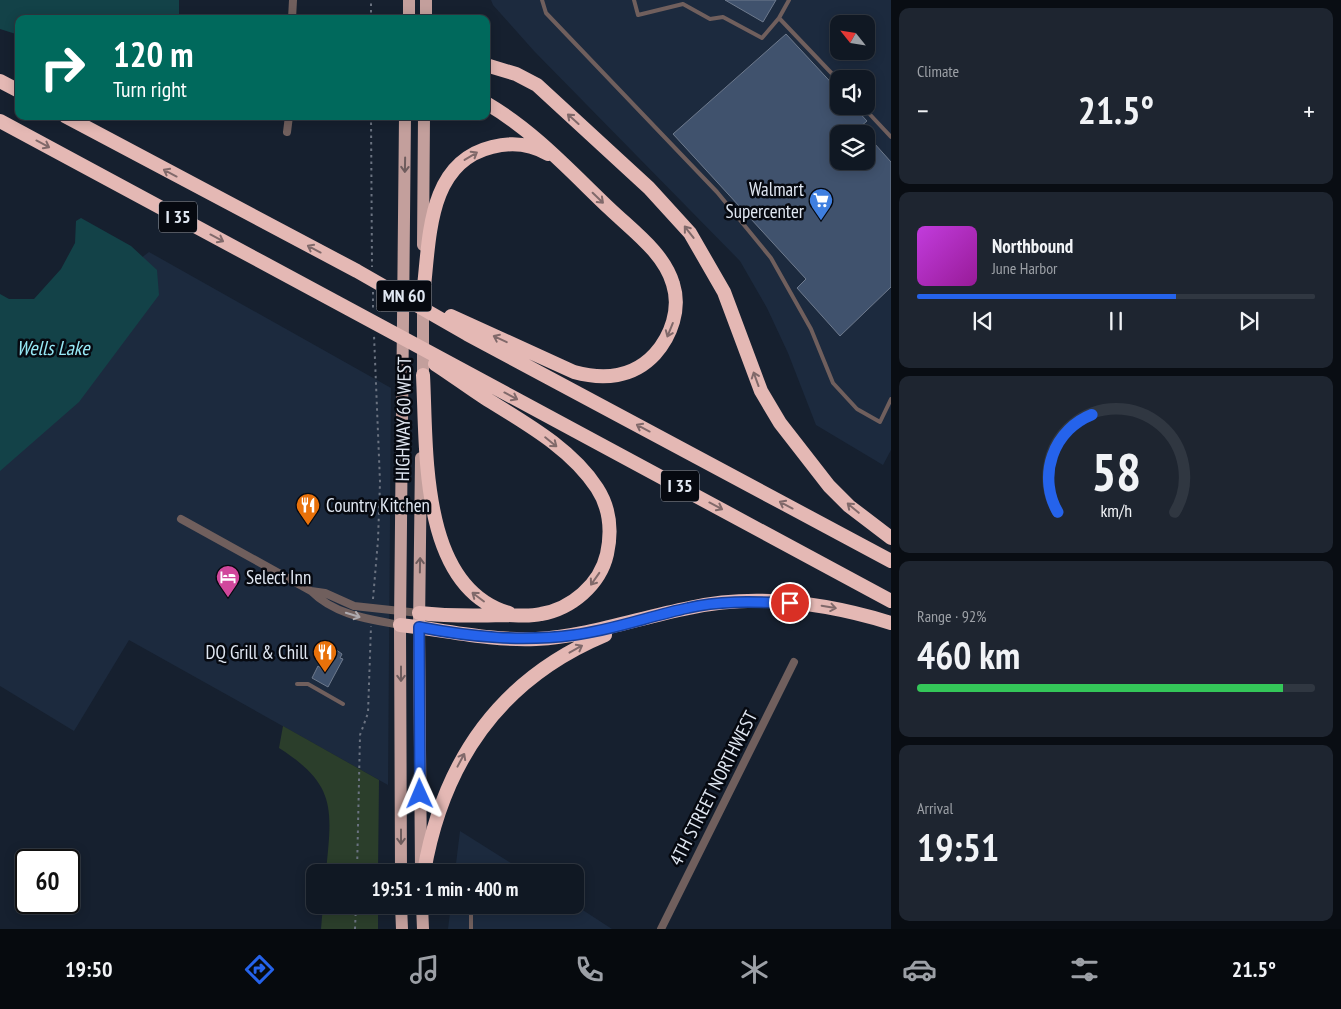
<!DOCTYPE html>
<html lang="en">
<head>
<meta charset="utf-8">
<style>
  body { margin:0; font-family:"PT Sans Narrow",sans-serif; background:#1e2530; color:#f1f3f6; height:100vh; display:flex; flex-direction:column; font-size:19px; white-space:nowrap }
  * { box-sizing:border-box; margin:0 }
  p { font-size:16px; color:#9ca0a6 }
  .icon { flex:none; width:28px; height:28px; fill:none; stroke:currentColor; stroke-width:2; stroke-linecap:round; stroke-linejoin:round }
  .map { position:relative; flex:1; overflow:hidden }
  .sheet { display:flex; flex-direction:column; gap:8px; padding:8px; background:#090d13; width:450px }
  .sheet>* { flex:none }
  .hud { position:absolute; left:15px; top:15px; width:475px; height:105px; border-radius:10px; box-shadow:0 2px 12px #0003,0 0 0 1px #303741; background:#00695c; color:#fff; overflow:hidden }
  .needle { width:32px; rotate:300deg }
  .buttons { position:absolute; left:830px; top:15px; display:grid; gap:10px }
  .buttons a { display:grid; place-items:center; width:45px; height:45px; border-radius:10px; background:#101823; box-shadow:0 2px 12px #0003,0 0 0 1px #303741; font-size:25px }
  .speed { position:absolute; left:15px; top:849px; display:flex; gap:10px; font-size:25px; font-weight:700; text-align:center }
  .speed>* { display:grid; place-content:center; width:65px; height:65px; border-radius:50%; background:#101823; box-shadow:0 2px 12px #0003,0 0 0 1px #303741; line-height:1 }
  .speed .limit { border:2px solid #111; border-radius:8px; background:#fff; color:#111 }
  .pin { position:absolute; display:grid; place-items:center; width:42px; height:42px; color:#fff; margin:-21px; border:2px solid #fff; border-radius:50%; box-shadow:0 1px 5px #0007 }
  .me { position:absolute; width:55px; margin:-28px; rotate:359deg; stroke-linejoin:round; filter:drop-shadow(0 0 4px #0008) }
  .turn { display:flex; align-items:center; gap:18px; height:105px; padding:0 15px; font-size:22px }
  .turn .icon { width:65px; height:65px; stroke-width:2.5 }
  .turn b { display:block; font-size:35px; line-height:42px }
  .big { font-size:38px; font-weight:600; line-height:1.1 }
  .sheet .widget { flex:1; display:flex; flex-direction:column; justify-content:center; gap:8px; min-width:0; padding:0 18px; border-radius:10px; background:#1e2530 }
  .sheet .dial { align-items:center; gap:0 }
  .dial svg { height:130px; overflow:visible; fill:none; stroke:#303741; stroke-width:7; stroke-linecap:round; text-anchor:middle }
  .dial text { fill:#f1f3f6; stroke:none }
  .song { display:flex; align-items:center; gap:15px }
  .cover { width:60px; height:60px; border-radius:8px; background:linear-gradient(135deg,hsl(290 70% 55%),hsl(300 70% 35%)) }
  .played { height:5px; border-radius:2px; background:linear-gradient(90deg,#2563eb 65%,#303741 65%) }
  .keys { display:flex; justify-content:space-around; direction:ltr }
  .heat { display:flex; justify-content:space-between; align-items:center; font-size:28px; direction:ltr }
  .charge { height:8px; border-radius:4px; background:linear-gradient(90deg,#34c759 92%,#303741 0) }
  .trip { position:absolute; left:306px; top:864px; width:278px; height:50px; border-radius:10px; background:#101823; box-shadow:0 2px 12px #0003,0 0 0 1px #303741; font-weight:600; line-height:50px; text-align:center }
  .tab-bar { display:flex; height:80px; justify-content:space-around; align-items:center; background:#060a0e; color:#9ca0a6 }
  .tab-bar .icon { width:35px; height:35px }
  .tab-bar .selected { color:#2563eb }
  .tab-bar b { font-size:22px; color:#f1f3f6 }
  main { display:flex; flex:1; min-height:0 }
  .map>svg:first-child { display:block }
  .built { fill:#1c2a3e; fill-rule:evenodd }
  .green { fill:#2b3e2b }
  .water { fill:#134248 }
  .building { fill:#40526d; stroke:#6e7a8d }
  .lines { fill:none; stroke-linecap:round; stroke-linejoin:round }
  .path { stroke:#6b7381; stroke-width:2; stroke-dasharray:2.5 4; stroke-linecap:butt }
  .service { stroke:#705f5d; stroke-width:4 }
  .minor { stroke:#705f5d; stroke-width:8 }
  .primary { stroke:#c39f9c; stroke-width:12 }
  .motorway { stroke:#e4b8b4; stroke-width:14 }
  .oneway { stroke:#80696a }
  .oneway2 { stroke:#6e5c5d }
  .oneway3 { stroke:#aeaaaf }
  .route-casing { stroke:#184099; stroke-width:12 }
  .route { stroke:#2563eb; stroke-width:9 }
  .labels { text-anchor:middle; stroke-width:5; stroke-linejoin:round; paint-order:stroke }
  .shield { fill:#060910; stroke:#9fa4ae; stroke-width:1 }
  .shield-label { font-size:18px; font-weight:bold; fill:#e0e7f2 }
  .poi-label { font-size:19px; fill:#e0e7f2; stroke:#060910; text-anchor:end }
  .street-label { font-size:19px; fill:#e0e7f2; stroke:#060910 }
  .water-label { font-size:20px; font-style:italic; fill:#97e8f5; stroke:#060910 }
</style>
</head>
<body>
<main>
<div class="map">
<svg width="891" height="929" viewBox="0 0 891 929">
  <rect width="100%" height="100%" fill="#16202f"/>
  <path class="built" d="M491,0H891V450L883,465L816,425L788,353L767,308L740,261L534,51L493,5ZM839,24H866V51H839ZM839,79H866V106H839ZM839,134H866V161H839Z
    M149,252L391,388L388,785L129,640L74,731L0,686V374L9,358Z
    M460,831L525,872H455Z
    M451,905H575L612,929H448Z"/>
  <path class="green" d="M283,726L379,780L378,872H326C332,809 337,785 279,748Z
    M323,905H378V929H321Z"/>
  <path class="water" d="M0,0H179V19H19V35L0,29Z
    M81,218L131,246L157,270L159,295L79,402L0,471V294L9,299H34L61,269L75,243L76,221Z"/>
  <path class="building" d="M725,0H776L763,22Z
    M786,34L839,91V106H853L867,121L860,127L866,134H839V161H866V134L891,162V287L840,336L797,288L806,279L673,134Z
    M335,649L342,654L340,658L343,659L328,687L312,678L318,666L321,668L329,653L332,654Z"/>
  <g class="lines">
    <path class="path" d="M371,19V0
      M371,116L372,267
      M373,292V310
      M373,599L378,540L380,482L374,335
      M357,872L360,735L368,713L371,626
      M355,929L356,905"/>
    <path class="service" d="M542,0L546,13L717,192L771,258L811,329L833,383L857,409L880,422L891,399
      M634,0L638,15L683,4L710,19L723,17L762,38L779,18L789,0
      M779,18L839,81
      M862,106L891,137
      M297,684H308L343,704
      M471,929V905"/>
    <path class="minor" d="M292,19L293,0
      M287,132L289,116
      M181,519L311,591C335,615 368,619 400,625
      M311,591L325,593L354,606L419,613
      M661,929L794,662"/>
    <path class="primary" d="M409,19V0
      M426,19V0
      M423,245L424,116
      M423,385V300
      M421,870L419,627L421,458
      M401,872L400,625L405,116
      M401,905L402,929
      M422,905L423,929"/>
    <path class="motorway" d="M486,65L516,74L537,85L649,188L690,233L724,292L761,391L780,423L829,486L849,506L891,538
      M0,81L19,91
      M65,116L357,271L467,334L891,561
      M0,121L891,601
      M423,295C430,241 426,163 492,147C511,142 531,144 548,154
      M451,316L574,372C603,380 633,378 655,354C671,336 681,309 673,284C664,253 633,231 610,209C570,171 534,131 486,103
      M423,375C427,450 419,587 509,613
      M419,613C447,616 475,616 503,615C515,615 529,617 541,614C571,609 600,585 607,554C612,531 610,508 597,488C571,448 525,423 485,398C468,387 452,375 435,364
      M400,625C446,630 490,641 536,639C589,636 638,618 689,608C756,593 826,603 891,623
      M424,872C443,761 500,679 605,635"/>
  </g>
  <defs><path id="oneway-shaft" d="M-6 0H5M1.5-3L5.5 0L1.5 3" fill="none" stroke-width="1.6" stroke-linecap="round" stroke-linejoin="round" transform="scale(1.25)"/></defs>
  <g class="oneway">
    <use href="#oneway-shaft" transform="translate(573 119) rotate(-138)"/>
    <use href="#oneway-shaft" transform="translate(43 144) rotate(28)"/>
    <use href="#oneway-shaft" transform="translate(471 156) rotate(-31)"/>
    <use href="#oneway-shaft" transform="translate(170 173) rotate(-152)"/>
    <use href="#oneway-shaft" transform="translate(598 198) rotate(44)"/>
    <use href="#oneway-shaft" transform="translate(689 232) rotate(-128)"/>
    <use href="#oneway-shaft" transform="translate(217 238) rotate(28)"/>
    <use href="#oneway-shaft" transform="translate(314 249) rotate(-152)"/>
    <use href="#oneway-shaft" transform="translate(670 330) rotate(112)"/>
    <use href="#oneway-shaft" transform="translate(500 339) rotate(-155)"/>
    <use href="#oneway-shaft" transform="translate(756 379) rotate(-110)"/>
    <use href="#oneway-shaft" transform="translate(511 396) rotate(28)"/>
    <use href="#oneway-shaft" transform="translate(643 428) rotate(-152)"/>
    <use href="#oneway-shaft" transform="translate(551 442) rotate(39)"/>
    <use href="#oneway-shaft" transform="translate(786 505) rotate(-152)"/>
    <use href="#oneway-shaft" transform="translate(716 506) rotate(28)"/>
    <use href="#oneway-shaft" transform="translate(853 508) rotate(-140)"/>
    <use href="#oneway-shaft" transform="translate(595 579) rotate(125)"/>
    <use href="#oneway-shaft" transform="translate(478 597) rotate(-143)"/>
    <use href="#oneway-shaft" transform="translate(829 607) rotate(10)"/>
    <use href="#oneway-shaft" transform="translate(576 649) rotate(-29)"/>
    <use href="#oneway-shaft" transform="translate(461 760) rotate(-62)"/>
  </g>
  <g class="oneway2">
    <use href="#oneway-shaft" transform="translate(405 165) rotate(91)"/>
    <use href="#oneway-shaft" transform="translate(420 565) rotate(-89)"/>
    <use href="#oneway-shaft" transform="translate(401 674) rotate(90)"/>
    <use href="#oneway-shaft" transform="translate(401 837) rotate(90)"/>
  </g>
  <use class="oneway3" href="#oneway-shaft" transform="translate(353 615) rotate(17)"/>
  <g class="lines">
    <g class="route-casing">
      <path id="route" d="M420,794L419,627C471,637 521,642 574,635C613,630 650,616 688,608C721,600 757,602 790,603"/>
    </g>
    <use href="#route" class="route"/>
  </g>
  <defs>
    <g id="supermarket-pin" transform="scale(1.25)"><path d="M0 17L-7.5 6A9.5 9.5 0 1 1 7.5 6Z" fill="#3f7fe0" stroke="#060910"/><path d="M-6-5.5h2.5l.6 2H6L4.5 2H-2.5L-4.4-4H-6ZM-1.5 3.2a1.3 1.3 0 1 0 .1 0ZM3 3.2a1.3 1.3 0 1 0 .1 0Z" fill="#fff"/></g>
    <g id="restaurant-pin" transform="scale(1.25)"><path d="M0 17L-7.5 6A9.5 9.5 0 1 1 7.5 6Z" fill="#e8710a" stroke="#060910"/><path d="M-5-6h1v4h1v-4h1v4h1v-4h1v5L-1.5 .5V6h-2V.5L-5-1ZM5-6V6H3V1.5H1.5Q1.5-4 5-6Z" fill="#fff"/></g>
    <g id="hotel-pin" transform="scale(1.25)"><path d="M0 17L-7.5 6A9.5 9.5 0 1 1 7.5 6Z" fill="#d1479c" stroke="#060910"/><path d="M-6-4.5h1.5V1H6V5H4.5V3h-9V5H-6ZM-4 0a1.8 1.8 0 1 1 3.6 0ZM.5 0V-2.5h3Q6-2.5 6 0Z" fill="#fff"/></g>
  </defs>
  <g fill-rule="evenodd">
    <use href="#supermarket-pin" x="821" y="200"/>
    <use href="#restaurant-pin" x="308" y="505"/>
    <use href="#hotel-pin" x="228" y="577"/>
    <use href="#restaurant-pin" x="325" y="652"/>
  </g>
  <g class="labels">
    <g class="shield">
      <rect x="159" y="201.5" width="38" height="31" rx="4"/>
      <rect x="376.5" y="280.5" width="55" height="31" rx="4"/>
      <rect x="661" y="470.5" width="38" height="31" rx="4"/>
    </g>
    <g class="shield-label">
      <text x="178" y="223">I 35</text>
      <text x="404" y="302">MN 60</text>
      <text x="680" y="492">I 35</text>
    </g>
    <g class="poi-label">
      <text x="804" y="196">Walmart<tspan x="804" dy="22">Supercenter</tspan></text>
      <text x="326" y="512" text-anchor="start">Country Kitchen</text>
      <text x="246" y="584" text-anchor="start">Select Inn</text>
      <text x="308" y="659">DQ Grill &amp; Chill</text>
    </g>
    <g class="street-label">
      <text transform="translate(403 419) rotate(-89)" y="7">HIGHWAY 60 WEST</text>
      <text transform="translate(713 788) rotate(-63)" y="7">4TH STREET NORTHWEST</text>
    </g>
    <g class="water-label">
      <text x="53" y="355">Wells Lake</text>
    </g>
  </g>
</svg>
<div class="buttons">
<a><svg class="needle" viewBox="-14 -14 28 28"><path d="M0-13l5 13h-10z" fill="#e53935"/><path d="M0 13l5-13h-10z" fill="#9ca0a6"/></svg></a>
<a><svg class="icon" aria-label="sound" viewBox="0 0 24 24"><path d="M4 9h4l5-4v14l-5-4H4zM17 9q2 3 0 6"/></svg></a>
<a><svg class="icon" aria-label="layers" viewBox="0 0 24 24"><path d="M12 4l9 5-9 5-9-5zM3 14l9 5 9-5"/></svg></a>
</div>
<div class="speed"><div class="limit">60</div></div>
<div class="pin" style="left:790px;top:603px;background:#d93025"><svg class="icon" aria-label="arrive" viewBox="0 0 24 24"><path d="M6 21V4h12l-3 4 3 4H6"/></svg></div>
<svg class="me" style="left:420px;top:794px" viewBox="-20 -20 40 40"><path d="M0-17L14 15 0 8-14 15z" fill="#2563eb" stroke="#fff" stroke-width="4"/></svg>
<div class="trip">19:51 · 1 min · 400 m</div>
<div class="hud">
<div class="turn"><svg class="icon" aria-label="right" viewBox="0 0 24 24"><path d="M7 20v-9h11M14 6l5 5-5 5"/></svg><div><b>120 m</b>Turn right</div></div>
</div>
</div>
<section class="sheet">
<div class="widget"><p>Climate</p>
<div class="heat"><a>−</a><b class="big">21.5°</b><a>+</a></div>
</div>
<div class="widget">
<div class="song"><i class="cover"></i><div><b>Northbound</b><p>June Harbor</p></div></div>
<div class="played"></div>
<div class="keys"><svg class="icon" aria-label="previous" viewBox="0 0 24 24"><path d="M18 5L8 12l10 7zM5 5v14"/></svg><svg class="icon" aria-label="pause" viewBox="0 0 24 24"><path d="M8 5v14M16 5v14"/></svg><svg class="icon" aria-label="next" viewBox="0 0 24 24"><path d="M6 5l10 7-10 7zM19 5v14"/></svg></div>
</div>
<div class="widget dial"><svg viewBox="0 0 100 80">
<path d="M14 69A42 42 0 1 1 86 69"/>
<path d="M14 69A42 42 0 0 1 35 9" stroke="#2563eb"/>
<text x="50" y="56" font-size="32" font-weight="700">58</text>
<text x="50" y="72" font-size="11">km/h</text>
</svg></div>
<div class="widget"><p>Range · 92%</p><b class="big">460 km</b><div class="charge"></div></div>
<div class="widget"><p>Arrival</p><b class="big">19:51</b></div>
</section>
</main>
<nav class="tab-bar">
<b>19:50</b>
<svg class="icon selected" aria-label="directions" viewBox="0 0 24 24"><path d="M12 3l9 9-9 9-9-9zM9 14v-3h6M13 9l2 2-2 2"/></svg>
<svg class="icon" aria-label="music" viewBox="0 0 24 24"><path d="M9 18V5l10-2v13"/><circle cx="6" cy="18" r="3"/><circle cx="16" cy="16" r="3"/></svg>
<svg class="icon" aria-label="phone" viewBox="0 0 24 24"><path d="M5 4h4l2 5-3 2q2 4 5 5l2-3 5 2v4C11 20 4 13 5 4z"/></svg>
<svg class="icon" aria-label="climate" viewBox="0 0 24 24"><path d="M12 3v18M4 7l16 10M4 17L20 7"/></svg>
<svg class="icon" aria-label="car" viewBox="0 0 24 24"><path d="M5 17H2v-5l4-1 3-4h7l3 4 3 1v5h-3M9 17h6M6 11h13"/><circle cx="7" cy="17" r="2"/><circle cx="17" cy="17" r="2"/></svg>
<svg class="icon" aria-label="filters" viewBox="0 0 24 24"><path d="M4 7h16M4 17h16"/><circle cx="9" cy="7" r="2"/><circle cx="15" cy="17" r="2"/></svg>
<b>21.5°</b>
</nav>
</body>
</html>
